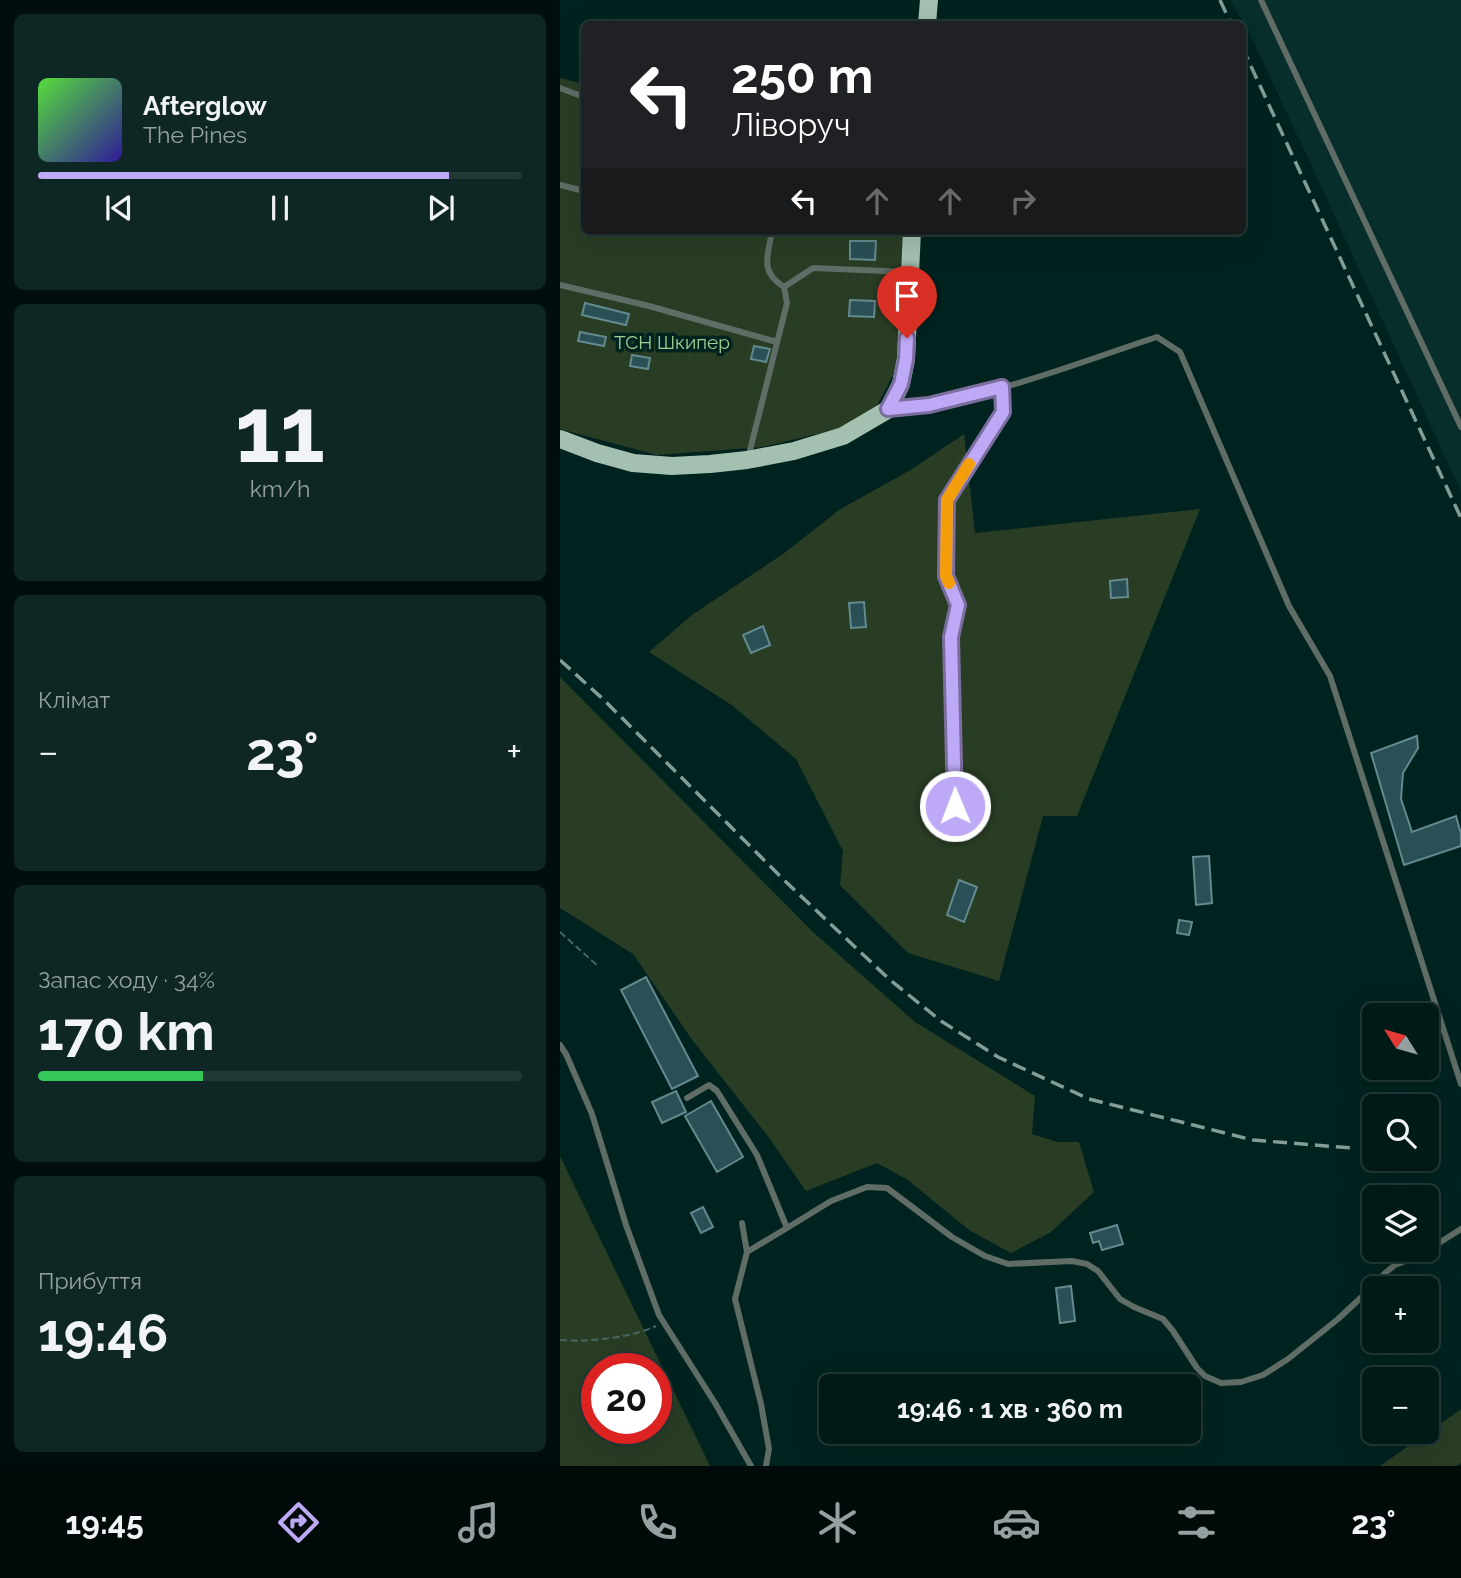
<!DOCTYPE html>
<html lang="uk">
<head>
<meta charset="utf-8">
<style>
  body { margin:0; font-family:Raleway,sans-serif; background:#0e2724; color:#f1f3f6; height:100vh; display:flex; flex-direction:column; font-size:26px; white-space:nowrap }
  * { box-sizing:border-box; margin:0 }
  p { font-size:23px; color:#95a1a1 }
  .icon { flex:none; width:38px; height:38px; fill:none; stroke:currentColor; stroke-width:2; stroke-linecap:round; stroke-linejoin:round }
  .map { position:relative; flex:1; overflow:hidden }
  .panel { display:flex; flex-direction:column; gap:14px; padding:14px; background:#000e0d; width:560px }
  .panel>* { flex:none }
  .banner { position:absolute; left:21px; top:21px; width:665px; height:214px; border-radius:10px; box-shadow:0 7px 28px #0002,0 0 0 2px #223836; background:#202124; color:#fff; overflow:hidden }
  .needle { width:46px; rotate:307deg }
  .controls { position:absolute; left:802px; top:1003px; display:grid; gap:14px }
  .controls a { display:grid; place-items:center; width:77px; height:77px; border-radius:10px; background:#001a17; box-shadow:0 7px 28px #0002,0 0 0 2px #223836; font-size:35px }
  .speed { position:absolute; left:21px; top:1353px; display:flex; gap:14px; font-size:35px; font-weight:700; text-align:center }
  .speed>* { display:grid; place-content:center; width:91px; height:91px; border-radius:50%; background:#001a17; box-shadow:0 7px 28px #0002,0 0 0 2px #223836; line-height:1 }
  .speed .limit { border:10px solid #d22; background:#fff; color:#111 }
  .pin { position:absolute; display:grid; place-items:center; width:60px; height:60px; color:#fff; margin:-72px -30px; border-radius:50% 50% 50% 0; rotate:-45deg; box-shadow:0 0 7px #0007 }
  .pin .icon { rotate:45deg }
  .me { position:absolute; width:77px; margin:-38px; rotate:359deg; stroke-linejoin:round; filter:drop-shadow(0 0 5px #0008) }
  .turn { display:flex; align-items:center; gap:24px; height:147px; padding:0 35px; font-size:32px }
  .turn .icon { width:91px; height:91px; stroke-width:2.5 }
  .turn b { display:block; font-size:49px; line-height:60px }
  .lanes { display:flex; align-items:center; height:66px; padding:0 35px; background:#0003; justify-content:center; gap:35px; direction:ltr }
  .lanes .off { opacity:.35 }
  .big { font-size:52px; font-weight:700; line-height:1.1 }
  .panel .card { flex:1; display:flex; flex-direction:column; justify-content:center; gap:10px; min-width:0; padding:0 24px; border-radius:10px; background:#0e2724 }
  .panel .dial { align-items:center; gap:0 }
  .dial b { font-size:91px; line-height:1 }
  .song { display:flex; align-items:center; gap:21px }
  .cover { width:84px; height:84px; border-radius:10px; background:linear-gradient(135deg,hsl(110 70% 55%),hsl(250 70% 35%)) }
  .played { height:7px; border-radius:4px; background:linear-gradient(90deg,#bda9f5 85%,#223836 85%) }
  .keys { display:flex; justify-content:space-around; direction:ltr }
  .heat { display:flex; justify-content:space-between; align-items:center; font-size:38px; direction:ltr }
  .charge { height:10px; border-radius:5px; background:linear-gradient(90deg,#34c759 34%,#223836 0) }
  .trip { position:absolute; left:259px; top:1374px; width:382px; height:70px; border-radius:10px; background:#001a17; box-shadow:0 7px 28px #0002,0 0 0 2px #223836; font-weight:700; line-height:70px; text-align:center }
  .tabs { display:flex; height:112px; justify-content:space-around; align-items:center; background:#000a09; color:#95a1a1 }
  .tabs .icon { width:49px; height:49px }
  .tabs .current { color:#bda9f5 }
  .tabs b { font-size:32px; color:#f1f3f6 }
  main { display:flex; flex:1; min-height:0 }
  .map>svg:first-child { display:block }
  .built { fill:#072e2a }
  .green { fill:#293d24; fill-rule:evenodd }
  .building { fill:#2a4f54; stroke:#638a8f; stroke-width:2 }
  .lines { fill:none; stroke-linecap:round; stroke-linejoin:round }
  .path { stroke:#486662; stroke-width:2; stroke-dasharray:7 3.5; stroke-linecap:butt }
  .lane { stroke:#606d66; stroke-width:6 }
  .primary { stroke:#a4c0b0; stroke-width:18 }
  .rail { stroke:#839d99; stroke-width:3.5; stroke-dasharray:14 7; stroke-linecap:butt }
  .route-casing { stroke:#7b6e9f; stroke-width:18 }
  .route { stroke:#bda9f5; stroke-width:12 }
  .slow { stroke:#f59e0b; stroke-width:12 }
  .labels { text-anchor:middle; stroke-width:7; stroke-linejoin:round; paint-order:stroke }
  .park-label { font-size:19px; fill:#9ece92; stroke:#00231f }
</style>
</head>
<body>
<main>
<section class="panel">
<div class="card">
<div class="song"><i class="cover"></i><div><b>Afterglow</b><p>The Pines</p></div></div>
<div class="played"></div>
<div class="keys"><svg class="icon" aria-label="previous" viewBox="0 0 24 24"><path d="M18 5L8 12l10 7zM5 5v14"/></svg><svg class="icon" aria-label="pause" viewBox="0 0 24 24"><path d="M8 5v14M16 5v14"/></svg><svg class="icon" aria-label="next" viewBox="0 0 24 24"><path d="M6 5l10 7-10 7zM19 5v14"/></svg></div>
</div>
<div class="card dial"><b>11</b><p>km/h</p></div>
<div class="card"><p>Клімат</p>
<div class="heat"><a>−</a><b class="big">23°</b><a>+</a></div>
</div>
<div class="card"><p>Запас ходу · 34%</p><b class="big">170 km</b><div class="charge"></div></div>
<div class="card"><p>Прибуття</p><b class="big">19:46</b></div>
</section>
<div class="map">
<svg width="901" height="1466" viewBox="0 0 901 1466">
  <rect width="100%" height="100%" fill="#00231f"/>
  <path class="built" d="M670,0H901V492L755,173L689,33Z"/>
  <path class="green" d="M0,78L24,84V231H344L338,365L317,406L282,428L203,447L97,455L0,429Z
    M404,434L415,533L640,509L517,816H483L439,981L348,953L280,885L283,851L236,759L173,706L89,652L132,615L223,554L279,510L352,469Z
    M0,677L253,932L355,1022L475,1096L472,1134L497,1142H519L534,1192L491,1232L451,1253L409,1230L348,1180L317,1163L246,1191L207,1135L133,1041L73,954L0,908Z
    M0,1156L150,1466H0ZM96,1368V1428H37V1368Z
    M901,1409V1463L896,1466H820Z"/>
  <path class="building" d="M290,241H316L315,260L290,259Z
    M290,300L315,301L314,317L289,316Z
    M25,303L69,314L66,325L22,315Z
    M20,332L46,337L44,346L18,341Z
    M194,346L210,349L206,362L191,359Z
    M72,355L90,358L88,369L70,366Z
    M567,579L568,597L551,598L550,581Z
    M304,602L306,627L291,628L289,603Z
    M203,626L210,645L191,653L183,635Z
    M857,736L858,748L843,773L841,799L852,832L896,816L901,834V846L844,865L811,753Z
    M649,856L652,903L636,905L633,857Z
    M399,880L417,887L404,922L387,915Z
    M619,920L632,922L629,935L617,933Z
    M86,977L138,1076L112,1089L61,990Z
    M116,1091L126,1112L102,1123L92,1102Z
    M151,1101L183,1157L157,1172L125,1116Z
    M143,1207L153,1227L141,1233L131,1213Z
    M557,1225L563,1244L542,1250L539,1241L533,1243L530,1233Z
    M511,1286L515,1321L500,1323L496,1288Z"/>
  <g class="lines">
    <path class="path" d="M0,932L38,966
      M0,1340C28,1342 71,1338 96,1326"/>
    <path class="lane" d="M701,0L901,427
      M0,88L24,97
      M0,185L24,191
      M0,285L89,306L217,342
      M224,287L253,268L348,272
      M334,409C424,401 511,365 597,337L620,352L729,606L770,676L901,1084
      M188,458L227,303L224,287C199,271 208,256 212,231
      M395,806L391,637L398,605L386,576L387,500L443,412L442,388
      M0,1045L6,1054L32,1114L66,1225L99,1315L155,1403L191,1466
      M127,1098L149,1085L157,1091L197,1155L227,1228L187,1252
      M182,1223L187,1252L175,1299L201,1404L209,1449L206,1466
      M227,1228L271,1201L307,1187L327,1188L392,1237L425,1256L448,1264L512,1261L527,1264L538,1271L560,1299L574,1307L603,1319L613,1331L637,1368L645,1376L661,1383L681,1382L703,1375L728,1359L778,1319L807,1292L825,1273L835,1265L860,1255L901,1229"/>
    <path class="primary" d="M367,24L369,0
      M0,439L37,453L73,463L112,466L150,464L187,460L234,451L283,436L329,409L341,384L346,359L352,231"/>
    <path class="rail" d="M660,0L671,24
      M682,47L901,518
      M0,660L44,700L225,881L329,979L381,1021L438,1057L529,1099L693,1140L792,1148"/>
  </g>
  <g class="lines">
    <g class="route-casing">
      <path id="route" d="M347,338L346,359L341,384L328,409L369,405L442,387L443,412L387,500L386,576L398,605L391,637L395,806"/>
    </g>
    <use href="#route" class="route"/>
    <path class="slow" d="M389,583L386,576L387,500L409,464"/>
  </g>
  <g class="labels">
    <g class="park-label">
      <text x="112" y="349">ТСН Шкипер</text>
    </g>
  </g>
</svg>
<div class="controls">
<a><svg class="needle" viewBox="-14 -14 28 28"><path d="M0-13l5 13h-10z" fill="#e53935"/><path d="M0 13l5-13h-10z" fill="#95a1a1"/></svg></a>
<a><svg class="icon" aria-label="search" viewBox="0 0 24 24"><circle cx="10" cy="10" r="6"/><path d="M15 15l6 6"/></svg></a>
<a><svg class="icon" aria-label="layers" viewBox="0 0 24 24"><path d="M12 4l9 5-9 5-9-5zM3 14l9 5 9-5"/></svg></a>
<a>+</a>
<a>−</a>
</div>
<div class="speed"><div class="limit">20</div></div>
<div class="pin" style="left:347px;top:338px;background:#d93025"><svg class="icon" aria-label="arrive" viewBox="0 0 24 24"><path d="M6 21V4h12l-3 4 3 4H6"/></svg></div>
<svg class="me" style="left:395px;top:806px" viewBox="-20 -20 40 40"><circle r="17" fill="#bda9f5" stroke="#fff" stroke-width="3"/><path d="M0-11L8 9 0 5-8 9z" fill="#fff"/></svg>
<div class="trip">19:46 · 1 хв · 360 m</div>
<div class="banner">
<div class="turn"><svg class="icon" aria-label="left" viewBox="0 0 24 24"><path d="M17 20v-9H6M10 6l-5 5 5 5"/></svg><div><b>250 m</b>Ліворуч</div></div>
<div class="lanes"><svg class="icon" aria-label="left" viewBox="0 0 24 24"><path d="M17 20v-9H6M10 6l-5 5 5 5"/></svg><svg class="icon off" aria-label="ahead" viewBox="0 0 24 24"><path d="M12 20V5M6 11l6-6 6 6"/></svg><svg class="icon off" aria-label="ahead" viewBox="0 0 24 24"><path d="M12 20V5M6 11l6-6 6 6"/></svg><svg class="icon off" aria-label="right" viewBox="0 0 24 24"><path d="M7 20v-9h11M14 6l5 5-5 5"/></svg></div>
</div>
</div>
</main>
<nav class="tabs">
<b>19:45</b>
<svg class="icon current" aria-label="directions" viewBox="0 0 24 24"><path d="M12 3l9 9-9 9-9-9zM9 14v-3h6M13 9l2 2-2 2"/></svg>
<svg class="icon" aria-label="music" viewBox="0 0 24 24"><path d="M9 18V5l10-2v13"/><circle cx="6" cy="18" r="3"/><circle cx="16" cy="16" r="3"/></svg>
<svg class="icon" aria-label="phone" viewBox="0 0 24 24"><path d="M5 4h4l2 5-3 2q2 4 5 5l2-3 5 2v4C11 20 4 13 5 4z"/></svg>
<svg class="icon" aria-label="climate" viewBox="0 0 24 24"><path d="M12 3v18M4 7l16 10M4 17L20 7"/></svg>
<svg class="icon" aria-label="car" viewBox="0 0 24 24"><path d="M5 17H2v-5l4-1 3-4h7l3 4 3 1v5h-3M9 17h6M6 11h13"/><circle cx="7" cy="17" r="2"/><circle cx="17" cy="17" r="2"/></svg>
<svg class="icon" aria-label="filters" viewBox="0 0 24 24"><path d="M4 7h16M4 17h16"/><circle cx="9" cy="7" r="2"/><circle cx="15" cy="17" r="2"/></svg>
<b>23°</b>
</nav>
</body>
</html>
